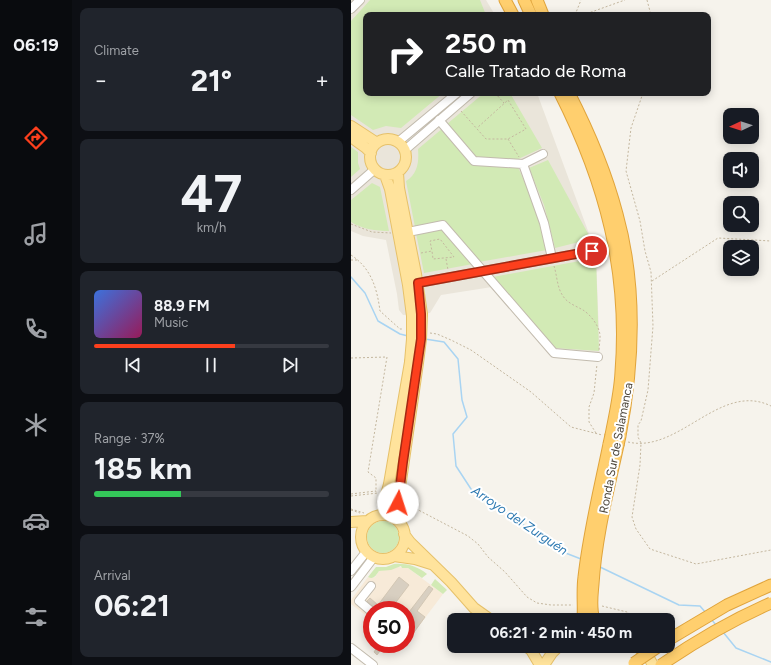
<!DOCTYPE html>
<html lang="en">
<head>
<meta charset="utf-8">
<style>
  body { margin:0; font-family:Figtree,sans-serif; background:#20242c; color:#f1f3f6; height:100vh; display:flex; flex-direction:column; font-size:15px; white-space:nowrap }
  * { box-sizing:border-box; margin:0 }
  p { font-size:13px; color:#9ea1a6 }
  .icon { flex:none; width:22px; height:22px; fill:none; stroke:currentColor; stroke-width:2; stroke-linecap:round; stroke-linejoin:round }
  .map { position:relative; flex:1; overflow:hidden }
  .drawer { display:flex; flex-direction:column; gap:8px; padding:8px; background:#0d0f14; width:279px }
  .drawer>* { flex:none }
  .hud { position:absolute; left:12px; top:12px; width:348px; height:84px; border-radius:8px; box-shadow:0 2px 10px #0003; background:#202124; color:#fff; overflow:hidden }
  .needle { width:26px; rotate:266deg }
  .controls { position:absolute; left:372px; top:108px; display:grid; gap:8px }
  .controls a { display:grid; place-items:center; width:36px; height:36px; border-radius:8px; background:#171b24; box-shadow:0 2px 10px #0003; font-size:20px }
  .speed { position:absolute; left:12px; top:601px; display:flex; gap:8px; font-size:20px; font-weight:700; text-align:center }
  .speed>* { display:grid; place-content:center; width:52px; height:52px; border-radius:50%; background:#171b24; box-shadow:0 2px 10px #0003; line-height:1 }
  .speed .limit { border:6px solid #d22; background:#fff; color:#111 }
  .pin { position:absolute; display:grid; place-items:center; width:34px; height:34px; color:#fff; margin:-17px; border:2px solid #fff; border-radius:50%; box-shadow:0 1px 4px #0007 }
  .me { position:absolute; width:44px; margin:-22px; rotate:5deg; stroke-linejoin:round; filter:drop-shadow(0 0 3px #0008) }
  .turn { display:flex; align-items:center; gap:14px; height:84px; padding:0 16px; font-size:18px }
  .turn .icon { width:52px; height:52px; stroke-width:2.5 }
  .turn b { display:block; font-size:28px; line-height:34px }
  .big { font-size:30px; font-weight:700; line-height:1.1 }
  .drawer .card { flex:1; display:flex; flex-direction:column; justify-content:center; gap:6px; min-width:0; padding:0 14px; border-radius:8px; background:#20242c }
  .drawer .dial { align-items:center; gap:0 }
  .dial b { font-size:52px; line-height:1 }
  .song { display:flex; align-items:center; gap:12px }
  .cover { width:48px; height:48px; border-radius:6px; background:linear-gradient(135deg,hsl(220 70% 55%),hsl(330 70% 35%)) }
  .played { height:4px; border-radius:2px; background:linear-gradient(90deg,#fc3f1d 60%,#363941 60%) }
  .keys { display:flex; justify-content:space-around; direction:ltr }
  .heat { display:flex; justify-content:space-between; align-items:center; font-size:22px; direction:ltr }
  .charge { height:6px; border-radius:3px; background:linear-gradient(90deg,#34c759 37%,#363941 0) }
  .trip { position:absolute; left:96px; top:613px; width:228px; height:40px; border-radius:8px; background:#171b24; box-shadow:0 2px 10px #0003; font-weight:700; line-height:40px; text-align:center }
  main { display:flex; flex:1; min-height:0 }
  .dock { display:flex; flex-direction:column; width:72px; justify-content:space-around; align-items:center; background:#090b0e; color:#9ea1a6 }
  .dock .icon { width:28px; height:28px }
  .dock .current { color:#fc3f1d }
  .dock b { font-size:18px; color:#f1f3f6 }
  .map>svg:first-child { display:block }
  .residential { fill:#eae5da }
  .commercial { fill:#f7ead8 }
  .green { fill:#d2eab5 }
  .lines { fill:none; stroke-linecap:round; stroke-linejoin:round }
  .stream { stroke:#a9d4f2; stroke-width:1.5 }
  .building { fill:#d8cfc1; stroke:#d3c7b4 }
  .minor-casing { stroke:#c2bbae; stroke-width:10 }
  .major-casing { stroke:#e6c16a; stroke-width:12 }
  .highway-casing { stroke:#e0a43c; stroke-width:13 }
  .path { stroke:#c4b79f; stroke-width:1; stroke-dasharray:2 2; stroke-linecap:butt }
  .minor { stroke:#fff; stroke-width:8 }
  .major { stroke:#ffe39c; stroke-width:10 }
  .highway { stroke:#ffcf6e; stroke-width:11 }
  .major-bridge-casing { stroke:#e6c16a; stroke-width:12; stroke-linecap:butt }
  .highway-bridge-casing { stroke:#e0a43c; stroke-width:13; stroke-linecap:butt }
  .major-bridge { stroke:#ffe39c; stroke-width:10 }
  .highway-bridge { stroke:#ffcf6e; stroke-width:11 }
  .route-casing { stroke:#a42913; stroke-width:10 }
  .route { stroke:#fc3f1d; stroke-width:7 }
  .labels { text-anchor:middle; stroke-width:4; stroke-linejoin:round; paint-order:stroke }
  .street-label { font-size:12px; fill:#4b4439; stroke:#fff }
  .water-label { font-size:13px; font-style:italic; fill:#2e7ab2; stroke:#fff }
</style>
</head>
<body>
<main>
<nav class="dock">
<b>06:19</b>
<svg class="icon current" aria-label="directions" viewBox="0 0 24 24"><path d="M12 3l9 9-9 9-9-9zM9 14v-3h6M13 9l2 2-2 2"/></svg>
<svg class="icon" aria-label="music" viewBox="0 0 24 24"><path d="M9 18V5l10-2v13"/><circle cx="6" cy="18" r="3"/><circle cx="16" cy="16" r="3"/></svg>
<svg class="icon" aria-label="phone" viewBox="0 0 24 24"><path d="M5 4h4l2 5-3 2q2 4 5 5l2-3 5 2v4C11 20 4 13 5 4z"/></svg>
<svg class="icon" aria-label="climate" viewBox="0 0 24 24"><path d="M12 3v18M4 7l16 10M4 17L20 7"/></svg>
<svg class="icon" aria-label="car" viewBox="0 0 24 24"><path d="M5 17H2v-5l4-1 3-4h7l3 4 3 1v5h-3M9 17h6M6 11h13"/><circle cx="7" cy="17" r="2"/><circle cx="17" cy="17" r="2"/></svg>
<svg class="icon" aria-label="filters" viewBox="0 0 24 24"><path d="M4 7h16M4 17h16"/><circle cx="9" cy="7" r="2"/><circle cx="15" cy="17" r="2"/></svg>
</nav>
<section class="drawer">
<div class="card"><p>Climate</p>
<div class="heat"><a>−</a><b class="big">21°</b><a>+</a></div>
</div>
<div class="card dial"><b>47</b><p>km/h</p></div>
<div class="card">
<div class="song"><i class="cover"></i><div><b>88.9 FM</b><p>Music</p></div></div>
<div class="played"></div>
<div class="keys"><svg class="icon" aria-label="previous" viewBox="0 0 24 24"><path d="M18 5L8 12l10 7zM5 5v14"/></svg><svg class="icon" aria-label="pause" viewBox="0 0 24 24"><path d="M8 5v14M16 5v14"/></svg><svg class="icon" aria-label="next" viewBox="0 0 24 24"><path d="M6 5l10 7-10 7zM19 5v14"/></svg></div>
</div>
<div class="card"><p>Range · 37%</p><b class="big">185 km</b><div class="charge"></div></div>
<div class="card"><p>Arrival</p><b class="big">06:21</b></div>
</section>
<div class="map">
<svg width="420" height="665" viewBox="0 0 420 665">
  <rect width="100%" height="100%" fill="#f6f3ec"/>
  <path class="residential" d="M0,0H135L144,15H15V93H186L240,239L245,258L249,360L203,357L141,287L90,295L79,313L52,315L48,310L46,294L35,240L12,236L0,231Z"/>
  <path class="commercial" d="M47,567L57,568L92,594L55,643V610H21V620L0,604V600L17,577L21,578L24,577L28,571Z"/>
  <path class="green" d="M19,0H129L135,15H15V93H92L50,128L35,126L22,130L0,115V21Z
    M133,93H150L152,96L156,93H159L191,148L163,161L126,158L96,124Z
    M92,128L122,163L167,167L183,204L196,250L128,262L93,222L64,227L55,181C67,174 68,161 67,149Z
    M0,147L7,152V163L9,169L0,177Z
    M197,160L240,239L204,248L193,205L178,168Z
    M21,183L29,187L38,231C25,231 11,229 0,222V200Z
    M91,228L122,264L73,273L65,233Z
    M245,258L248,351L203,348L142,277Z
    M16 537a16 16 0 1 1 32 0a16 16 0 1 1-32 0Z
    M43,564C54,563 67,566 76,574L71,578L57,568H51L50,566L40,570L28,571C25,575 23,580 17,577L25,567H35Z
    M84,579L96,590L92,594L80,585Z"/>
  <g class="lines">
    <path class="stream" d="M0,277L14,293L27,321L49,334L57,336
      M74,339L93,342L107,359L111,400L116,417L102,434L105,466L120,489L212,552L230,559
      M249,567L328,605L349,606L355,613
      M360,619L365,625
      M372,632L385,648L420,662"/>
  </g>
  <path class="building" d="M48,577L58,585L39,610H26L16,601L19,598L27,605Z
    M78,586L82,589L66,611L74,617L61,635L55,630V616Z
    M27,646L31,648L26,655L23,652Z"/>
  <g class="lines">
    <g class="minor-casing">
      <path id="minor" d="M0,9L9,0
        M88,120L123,161L172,164L192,154
        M47,142L106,93
        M54,150L120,93
        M172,164L193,223L201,258
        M0,190L24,169
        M57,232L92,225L203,353L247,357
        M62,284L241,251
        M0,571L15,552
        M20,586L8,601L21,612
        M0,587L23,557
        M0,648L22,665"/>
    </g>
    <g class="major-casing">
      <path id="major" d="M0,126L26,143
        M0,137L15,148L20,153
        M19 157a18 18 0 1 1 36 0a18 18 0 1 1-36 0Z
        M47,173L48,188L65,274L71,314
        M34,175L39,189L57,285L61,316
        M38,484L59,362
        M49,488L67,363
        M47,503L48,522
        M10 537a22 22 0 1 1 44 0a22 22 0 1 1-44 0Z
        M0,522L16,521
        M53,534L59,542L100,582L123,608L140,620
        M43,556L64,559L80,564
        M175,646L180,650L189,665
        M286,646L298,658L302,665
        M193,665L201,653L208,646"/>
    </g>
    <g class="highway-casing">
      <path id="highway" d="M154,0L162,15
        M173,0L180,15
        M186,0L192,15
        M209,93C254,182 278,271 270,372C269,393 264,414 260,435
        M218,93C238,132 255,172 266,214C286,286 283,363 269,436
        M232,620C233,606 231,591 233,577C238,532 249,488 258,444
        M243,620C239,608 241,596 242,584C245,537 257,491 267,445
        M317,640L376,605L420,585"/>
    </g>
    <path class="path" d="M296,0L300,15
      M224,15L230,0
      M232,15L274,0
      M144,93L153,103
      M292,93L280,128L275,171L289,221L294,251L300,272L302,326L297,390L290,421L287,425V437L290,443L289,465L281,517L285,529L299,549L345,564L420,550
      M110,111L135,139H157L175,129L157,100L126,128
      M157,139L168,157
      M0,224L21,232L40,233
      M70,253L81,251L82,259L103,257L89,239L79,241L81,251
      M0,255C20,268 26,288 29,311L49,329H52
      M95,259L97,270
      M0,260H7
      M203,266C206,275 206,288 212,296C216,303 225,306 232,310C240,315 250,328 249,338C249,342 248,347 248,351
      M301,281L367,238L420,241
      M79,333L86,334L100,340L120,350L180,392L220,427L251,435
      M0,358L36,357L17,472L25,478V492
      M245,433L238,422V407L243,393L246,364
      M277,442C328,454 369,381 420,406
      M0,494L25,491
      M0,496L27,493
      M54,503L117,536L127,544L137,557L154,572L176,597L186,603L200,605H222
      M0,509L13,513
      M0,510L9,513
      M251,606L276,612L288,620"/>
    <use href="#minor" class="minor"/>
    <use href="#major" class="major"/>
    <use href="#highway" class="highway"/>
    <g class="major-bridge-casing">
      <path id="major-bridge" d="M59,362L61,339V316
        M67,363L70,339L71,314
        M33,502L38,484
        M47,503L49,488"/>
    </g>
    <g class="highway-bridge-casing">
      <path id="highway-bridge" d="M258,444L260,435
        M267,445L269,436
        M283,663L308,646
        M310,665C345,641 381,620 420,603"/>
    </g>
    <use href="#major-bridge" class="major-bridge"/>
    <use href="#highway-bridge" class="highway-bridge"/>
  </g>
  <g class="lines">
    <g class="route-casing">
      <path id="route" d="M47,503L52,462L70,339V314L67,283L241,251"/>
    </g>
    <use href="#route" class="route"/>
  </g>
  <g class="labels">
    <g class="street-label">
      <text transform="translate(265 448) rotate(-79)" y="4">Ronda Sur de Salamanca</text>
    </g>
    <g class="water-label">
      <text transform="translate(169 520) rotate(34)" y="5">Arroyo del Zurguén</text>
    </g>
  </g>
</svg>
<div class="controls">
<a><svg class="needle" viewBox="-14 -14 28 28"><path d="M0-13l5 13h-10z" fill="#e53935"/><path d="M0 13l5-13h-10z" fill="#9ea1a6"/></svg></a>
<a><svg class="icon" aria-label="sound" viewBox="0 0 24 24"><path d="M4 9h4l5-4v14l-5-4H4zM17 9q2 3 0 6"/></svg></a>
<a><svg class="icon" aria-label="search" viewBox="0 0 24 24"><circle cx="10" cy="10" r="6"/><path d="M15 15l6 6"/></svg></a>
<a><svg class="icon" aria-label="layers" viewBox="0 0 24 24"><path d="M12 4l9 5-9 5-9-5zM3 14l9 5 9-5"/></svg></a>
</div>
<div class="speed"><div class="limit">50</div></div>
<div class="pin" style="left:241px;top:251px;background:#d93025"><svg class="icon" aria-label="arrive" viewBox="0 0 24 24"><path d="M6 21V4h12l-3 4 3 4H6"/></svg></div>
<svg class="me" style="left:47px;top:503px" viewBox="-20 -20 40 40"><circle r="19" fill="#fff"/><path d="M0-13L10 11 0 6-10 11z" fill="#fc3f1d"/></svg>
<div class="trip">06:21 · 2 min · 450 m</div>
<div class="hud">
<div class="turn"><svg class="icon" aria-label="right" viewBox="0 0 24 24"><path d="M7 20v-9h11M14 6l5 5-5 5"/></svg><div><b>250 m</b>Calle Tratado de Roma</div></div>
</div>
</div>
</main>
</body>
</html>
